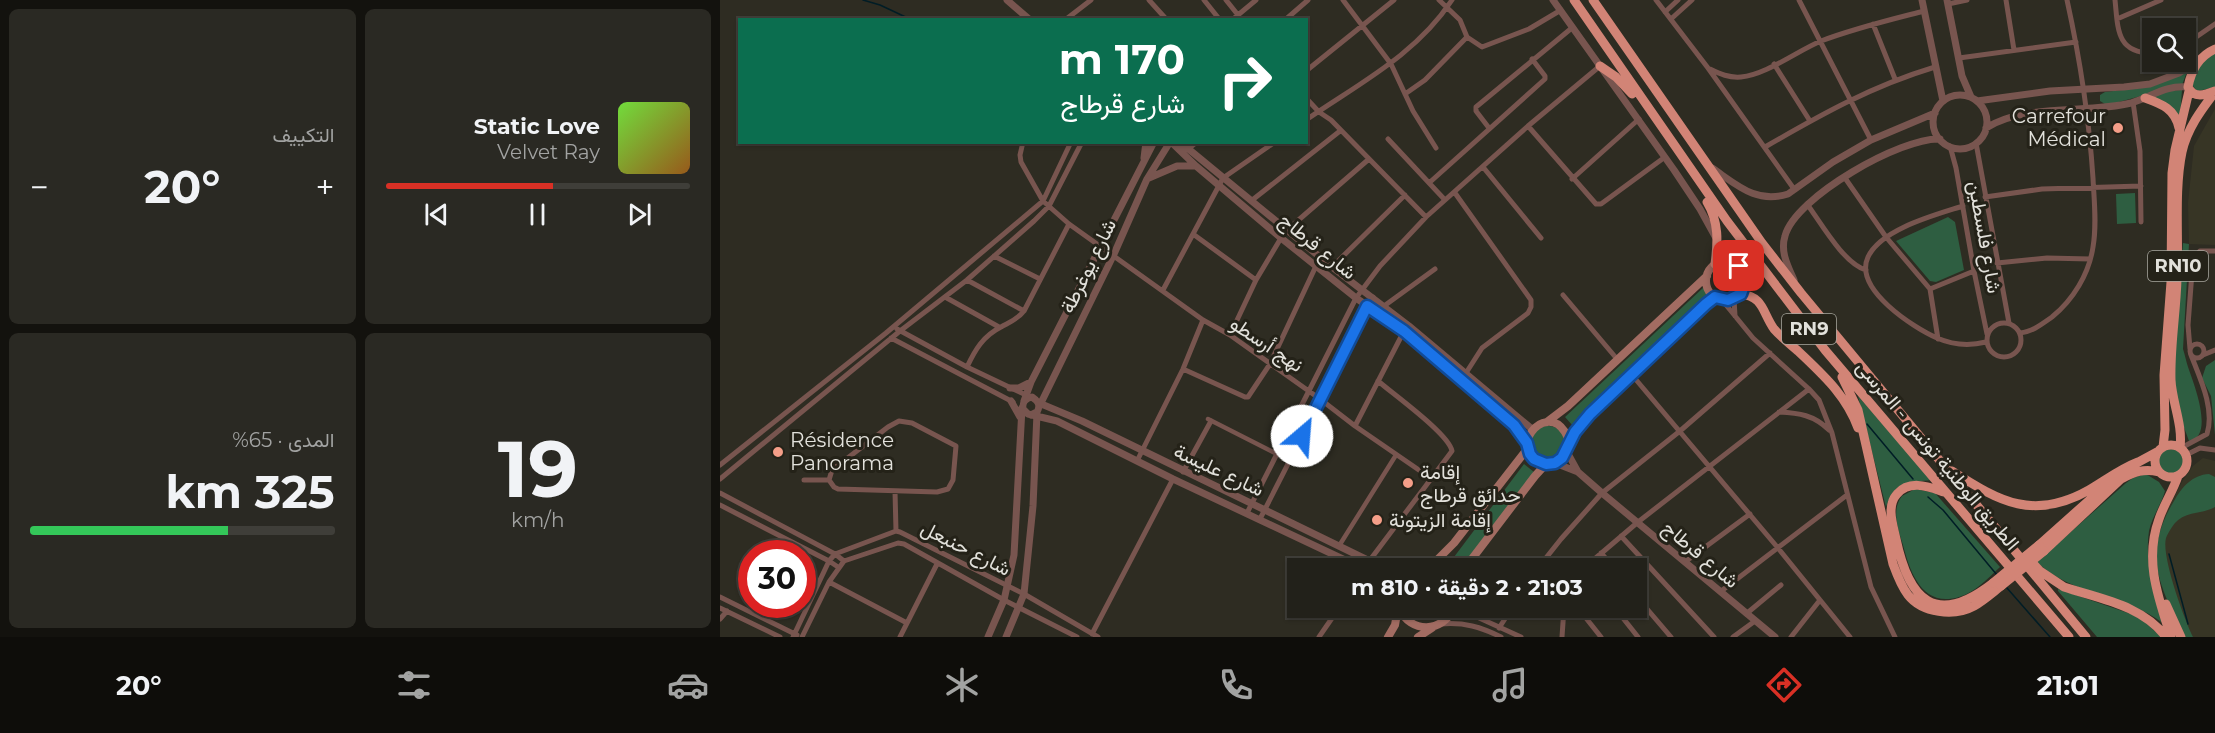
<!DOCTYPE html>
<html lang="ar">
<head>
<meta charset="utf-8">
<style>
  body { margin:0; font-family:Montserrat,Vazirmatn,sans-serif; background:#2a2923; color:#f1f3f6; direction:rtl; height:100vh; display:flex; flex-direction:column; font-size:22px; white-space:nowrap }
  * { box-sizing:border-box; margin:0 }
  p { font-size:20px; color:#a2a3a2 }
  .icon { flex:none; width:33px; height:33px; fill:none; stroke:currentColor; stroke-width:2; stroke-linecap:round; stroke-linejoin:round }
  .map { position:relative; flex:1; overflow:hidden; direction:ltr }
  .panel { display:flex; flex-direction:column; gap:9px; padding:9px; background:#13120e; width:720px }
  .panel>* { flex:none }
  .hud { position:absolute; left:18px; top:18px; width:570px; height:126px; border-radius:0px; box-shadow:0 2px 4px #0004,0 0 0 2px #3f3e39; direction:rtl; background:#0b6e4f; color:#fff; overflow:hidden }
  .tools { position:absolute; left:1422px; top:18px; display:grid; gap:12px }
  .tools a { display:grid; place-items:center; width:54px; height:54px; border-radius:0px; background:#22211a; box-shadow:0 2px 4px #0004,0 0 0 2px #3f3e39; font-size:30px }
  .speed { position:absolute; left:18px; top:540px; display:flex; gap:12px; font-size:30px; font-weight:700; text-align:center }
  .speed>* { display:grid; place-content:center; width:78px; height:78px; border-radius:50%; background:#22211a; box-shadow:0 2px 4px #0004,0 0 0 2px #3f3e39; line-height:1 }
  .speed .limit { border:9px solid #d22; background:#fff; color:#111 }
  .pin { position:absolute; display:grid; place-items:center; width:51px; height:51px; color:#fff; margin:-26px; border-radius:12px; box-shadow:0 3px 9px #0006 }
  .me { position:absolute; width:66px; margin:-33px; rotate:27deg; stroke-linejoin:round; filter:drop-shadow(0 0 4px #0008) }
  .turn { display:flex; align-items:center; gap:21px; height:126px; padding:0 24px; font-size:27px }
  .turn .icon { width:78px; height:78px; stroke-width:2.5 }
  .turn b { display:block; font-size:42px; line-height:51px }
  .big { font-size:45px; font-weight:700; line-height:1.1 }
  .panel .widget { flex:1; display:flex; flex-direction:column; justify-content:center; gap:9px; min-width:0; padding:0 21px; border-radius:9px; background:#2a2923 }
  .panel .dial { align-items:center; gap:0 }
  .dial b { font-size:78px; line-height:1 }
  .song { display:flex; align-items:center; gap:18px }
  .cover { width:72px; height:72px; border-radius:9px; background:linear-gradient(135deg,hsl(100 70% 55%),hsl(30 70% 35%)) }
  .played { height:6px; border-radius:3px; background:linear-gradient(90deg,#d93025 55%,#3f3e39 55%) }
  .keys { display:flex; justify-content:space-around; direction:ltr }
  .heat { display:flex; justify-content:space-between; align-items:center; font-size:33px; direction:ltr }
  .charge { height:9px; border-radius:4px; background:linear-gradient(90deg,#34c759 65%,#3f3e39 0) }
  .panel .tiles { flex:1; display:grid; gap:9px; grid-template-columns:repeat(2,1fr) }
  .trip { position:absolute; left:567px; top:558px; width:360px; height:60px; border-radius:0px; background:#22211a; box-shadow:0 2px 4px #0004,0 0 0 2px #3f3e39; font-weight:700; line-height:60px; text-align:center; direction:rtl }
  .dock { display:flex; height:96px; justify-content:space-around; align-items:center; background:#0e0d0a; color:#a2a3a2 }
  .dock .icon { width:42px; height:42px }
  .dock .active { color:#d93025 }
  .dock b { font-size:27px; color:#f1f3f6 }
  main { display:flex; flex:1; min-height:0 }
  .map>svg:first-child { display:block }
  .built { fill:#373525 }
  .green { fill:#2e5e41 }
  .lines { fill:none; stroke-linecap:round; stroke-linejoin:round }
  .stream { stroke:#001d26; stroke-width:1.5 }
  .pedestrian { stroke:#78554f; stroke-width:4.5 }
  .minor { stroke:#78554f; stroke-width:5 }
  .tertiary { stroke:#78554f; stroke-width:7 }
  .secondary { stroke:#a26c62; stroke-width:8 }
  .trunk { stroke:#d28476; stroke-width:9 }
  .trunk-bridge { stroke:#d28476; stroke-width:9 }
  .route-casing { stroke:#114b97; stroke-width:15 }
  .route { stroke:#1a73e8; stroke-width:10 }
  .poi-dot { fill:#f49e88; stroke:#242218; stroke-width:2 }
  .labels { text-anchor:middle; stroke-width:6; stroke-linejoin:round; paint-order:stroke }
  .shield { fill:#242218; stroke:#a9a8a0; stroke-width:1.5 }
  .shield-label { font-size:18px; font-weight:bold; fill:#e2e1db }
  .poi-label { font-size:20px; fill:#e2e1db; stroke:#242218; text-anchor:start }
  .street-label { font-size:20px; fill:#e2e1db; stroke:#242218 }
</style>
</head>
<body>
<main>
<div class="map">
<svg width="1495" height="637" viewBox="0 0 1495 637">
  <rect width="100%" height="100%" fill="#2e2c22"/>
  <path class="built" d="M1495,109V245L1469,244L1468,203L1474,146Z
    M1483,458L1495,461V637H1465L1443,591L1442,519L1463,480L1473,466Z"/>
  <path class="green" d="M1495,51V87L1478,91C1461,80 1486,60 1495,51Z
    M1468,69L1462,85L1395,103L1385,104L1380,101V95L1385,92L1428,87Z
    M1462,90L1460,116L1433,97L1445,91Z
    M1415,193L1416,223L1397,224L1396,194Z
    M1228,217L1235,222L1244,270L1216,282L1210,281L1176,241Z
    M1463,243L1469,244L1463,349C1465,355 1466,361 1468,367C1474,384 1495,437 1469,441L1462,422L1453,381Z
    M984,287L993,296L853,426L845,417Z
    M1495,360V435L1491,396L1482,378L1486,366Z
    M1138,396L1212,480C1187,483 1176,479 1166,507Z
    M811 443a17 17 0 1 1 34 0a17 17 0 1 1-34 0Z
    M1438 462a13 13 0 1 1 26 0a13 13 0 1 1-26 0Z
    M804,464L814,472L741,568H733L728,565Z
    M1426,474L1439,482L1445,491C1441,505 1432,517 1429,531C1424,563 1436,594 1444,624C1404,593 1352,596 1317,562L1406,483L1413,478Z
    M1489,474L1495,477V507C1483,514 1467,511 1456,522C1453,525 1448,533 1446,538C1441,556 1464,619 1473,637H1465C1440,586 1421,556 1454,501C1462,487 1472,475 1489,474Z
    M1195,489L1215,493L1280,567C1268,578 1256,592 1239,597C1202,608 1190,572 1183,545C1178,529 1171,510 1182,496Z
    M1338,589L1411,614L1423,620L1441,637H1377L1338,591Z
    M690,608H728C717,621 701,621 690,608Z"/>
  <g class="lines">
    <path class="stream" d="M143,0L160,5L192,20
      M1147,424L1193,479
      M1208,497L1223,510L1277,575
      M1449,554L1468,624
      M1287,588L1330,637"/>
    <path class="pedestrian" d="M488,419L557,454
      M619,546L676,455"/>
    <path class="minor" d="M429,0L447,20
      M484,0L500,20
      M506,0L518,15
      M623,0L671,64L693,111L716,148
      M719,0L740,20L747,37L762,47L809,29L841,10
      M936,0L988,68L1074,189
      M1079,0L1151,140
      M1286,0L1294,50
      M1395,0C1398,28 1396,53 1432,53
      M1228,4L1247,0
      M945,12L958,0
      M951,19L972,0
      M1397,19L1441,0
      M345,20L371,0
      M512,20L536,0
      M565,20L588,0
      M1153,24L1175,79
      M1466,44L1495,24
      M1239,58L1356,42
      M1054,64L1090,121
      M990,69C1000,74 1009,78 1021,77C1046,75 1077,51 1101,41C1135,28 1169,20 1204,11
      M586,71L674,0
      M685,94L705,80L747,37
      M586,98L599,112L611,120L706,217
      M1413,102L1420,151L1421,222
      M586,120C638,84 696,55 732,0
      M808,126L876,204H881L945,157
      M769,128L756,111V107L853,27
      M668,139L725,200
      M303,142L300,155L301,162L323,201L349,224L483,320L510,335L600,399L635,426L712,479
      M1256,143L1289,323
      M1230,146L1236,168L1254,271L1267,334
      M1045,147C1102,114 1152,86 1215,67
      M468,149L477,142
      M763,167L821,238
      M1125,178L1166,237L1210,289L1218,339
      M852,179L919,119
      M709,183L825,79V76L812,59
      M735,193L811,300V307L808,313L762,348L746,373
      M1265,197L1322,189L1421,186
      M531,201L620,131
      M1087,204C1101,223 1124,264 1146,270
      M1243,206C1215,215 1161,229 1148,257C1133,289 1194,328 1217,338C1233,345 1250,346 1266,342
      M567,230L649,159
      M473,234L536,280
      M274,256L320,279
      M1277,263L1327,258L1370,259
      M612,267L685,195
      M247,280L304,311
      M1210,289L1254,271
      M443,290L503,178L555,142
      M843,295L897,359
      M225,297L279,327
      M1014,299L1015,316
      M1002,300L1033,338L1089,389L1099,400L1112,433L1151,587L1175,637
      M664,306L715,269
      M1267 340a17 17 0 1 1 34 0a17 17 0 1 1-34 0Z
      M177,329L247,367L308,396
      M1300,333C1312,332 1322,324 1332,317C1353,300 1369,274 1373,247C1377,224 1374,200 1373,178C1369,117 1360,59 1347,0
      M510,335L536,280L561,238
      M171,338L293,402
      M1470 351a7 7 0 1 1 14 0a7 7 0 1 1-14 0Z
      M1470,349L1468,325L1473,259L1480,251H1495
      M1483,355L1495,350
      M247,367C255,350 263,336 281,327C290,322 298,319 304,311L349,224
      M463,369L525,397H528L550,364L596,266
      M912,375L1058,548L1130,637
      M1059,412C1079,413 1094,415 1109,430
      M179,421L192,423L236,446L233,480L228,489L217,492L118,489L114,487L109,480L112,470L168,427Z
      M635,426L684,331
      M1461,448L1487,434C1495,409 1480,378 1471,355
      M1466,455L1480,448L1495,450
      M417,461L463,369L483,320
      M0,465L166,333L323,201L351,142
      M463,472L491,421
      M0,479L180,331L247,280L314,221L329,206L362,142
      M84,480H109
      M175,491L176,531
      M0,493L115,554L124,561
      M0,505L109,561L118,567
      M527,513L636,298L660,266L706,217L808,126L880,66
      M540,519L653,297
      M901,536L994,637
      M881,553L894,568
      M965,562L1030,514
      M644,568L732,451C729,434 673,394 658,381
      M818,568L841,539L882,493L960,431L1050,353
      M864,568L918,522L1089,389
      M109,582L187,623
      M1000,592L1127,495
      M916,596L951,637
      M0,597L77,635
      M0,608L60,637
      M744,608L757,617L801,637
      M858,608L881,637
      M895,608L918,637
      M1026,614L1061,585
      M0,619L7,611
      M721,624C744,622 761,627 781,637
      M779,628L792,608
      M372,634L453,479
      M73,637L109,561L115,554L176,531L180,532L304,594L378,637
      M82,637L109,582L124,561L178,543L184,544L284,600L357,637
      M180,637L217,564
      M599,637L619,608
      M842,637L844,608
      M1013,637L1035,621
      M1071,637L1100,600"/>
    <path class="tertiary" d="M287,0L310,20
      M833,0L954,170L980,209L996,238
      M1202,0L1223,101
      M1227,0L1242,76L1251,97
      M1213 122a27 27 0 1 1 54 0a27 27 0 1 1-54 0Z
      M1257,101L1330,91L1404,87L1430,84L1459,73L1478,61
      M1266,128C1306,103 1366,114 1411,103C1432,97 1444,85 1468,87
      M451,142L476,166L561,238L636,298L684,331L794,425L807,443
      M460,142L612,267L689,326L812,429
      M424,158L426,142
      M992,168C1017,185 1036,204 1068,194L1113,162L1151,140L1215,113
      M429,178L457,166H475
      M1074,280C1068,266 1060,252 1065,236C1075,197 1182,137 1220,139
      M290,388H299L311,382
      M291,401L300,417
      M304,401L311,382L434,142
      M319,403L362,421L664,568
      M319,407L394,254L427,179L450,142
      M311,415L317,412C321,405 318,401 312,397C305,399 302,402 303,409L308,414L337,421L453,479L642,568
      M847,452L858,472L882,493L1055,637
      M835,463L858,472
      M268,637L284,600L294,555L302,408
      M286,637L304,594L313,506L317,413"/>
    <path class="secondary" d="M986 281a20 20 0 1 1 40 0a20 20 0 1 1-40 0Z
      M827,422L848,406L987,276
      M849,444L855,432L871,414L995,297
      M709,568L734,543L808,448
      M745,568L815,476L826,464C842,462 856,449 845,432C824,400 783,453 826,464
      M679,608C690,634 723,633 734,608
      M668,637L675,625L678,608
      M698,637L712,628"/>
    <path class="trunk" d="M854,0L1007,221L1105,350L1349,637
      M873,0L1042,243L1081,293L1366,637
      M1495,49C1479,56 1471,71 1468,87C1474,99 1485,95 1495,91
      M880,66L896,77L912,94
      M1425,98C1442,104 1455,109 1459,128
      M987,202C999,222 998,242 995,264
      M1021,294C1044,297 1042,312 1054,329C1061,337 1070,344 1078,351C1103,375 1126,395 1138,428
      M1122,377L1138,410L1173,564C1177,575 1181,586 1188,595C1202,613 1234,617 1254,606C1263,601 1272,593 1281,586
      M1435 461a16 16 0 1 1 32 0a16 16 0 1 1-32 0Z
      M1443,447L1445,430L1444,375L1451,282L1452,173L1455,150L1469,91
      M1460,447C1463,425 1452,402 1451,380C1450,346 1456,313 1457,279C1459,239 1454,190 1462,152C1467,129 1481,110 1495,92
      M1413,465L1437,452
      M1232,471C1280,502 1314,521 1369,490C1386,480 1400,469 1418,462
      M1224,492C1209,487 1190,479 1177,494C1166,506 1173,525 1176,539C1189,600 1215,628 1273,583
      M1319,545L1392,480
      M1324,551L1401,479C1414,472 1424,468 1439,472
      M1306,556L1320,571L1344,587C1380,599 1422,605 1446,637
      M1446,604L1461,637
      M1451,637C1438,597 1424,560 1439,519C1444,504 1453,491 1458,476"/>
    <path class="trunk-bridge" d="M1273,583L1319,545
      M1281,586L1324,551"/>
  </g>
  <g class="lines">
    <g class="route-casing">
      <path id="route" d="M582,436L647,306L684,331L794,425L807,443L810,454L814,459L826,464L835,463L842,458L855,432L870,414L986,304L995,297L1008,300L1021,294L1026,280L1019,266"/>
    </g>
    <use href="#route" class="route"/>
  </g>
  <g class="poi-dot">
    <circle cx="1398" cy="128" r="6"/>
    <circle cx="58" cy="452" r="6"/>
    <circle cx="688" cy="483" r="6"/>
    <circle cx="657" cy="520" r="6"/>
  </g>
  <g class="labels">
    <g class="shield">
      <rect x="1428" y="251" width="60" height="30" rx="4.5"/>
      <rect x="1062" y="314" width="54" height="30" rx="4.5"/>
    </g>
    <g class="shield-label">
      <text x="1458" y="272">RN10</text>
      <text x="1089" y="335">RN9</text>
    </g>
    <g class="poi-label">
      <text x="1386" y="123" text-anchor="end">Carrefour<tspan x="1386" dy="23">Médical</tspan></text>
      <text x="70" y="447">Résidence<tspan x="70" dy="23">Panorama</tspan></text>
      <text x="700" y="479">إقامة<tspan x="700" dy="23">حدائق قرطاج</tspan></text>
      <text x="669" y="527">إقامة الزيتونة</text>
    </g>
    <g class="street-label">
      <text transform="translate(1265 237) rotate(80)" y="7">شارع فلسطين</text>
      <text transform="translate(598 246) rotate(39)" y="7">شارع قرطاج</text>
      <text transform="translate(368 266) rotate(-64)" y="7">شارع يوغرطة</text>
      <text transform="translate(547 344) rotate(34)" y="7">نهج أرسطو</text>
      <text transform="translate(1218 455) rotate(50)" y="7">الطريق الوطنية تونس - المرسى</text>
      <text transform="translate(499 470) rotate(25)" y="7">شارع عليسة</text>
      <text transform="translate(246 548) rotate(27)" y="7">شارع حنبعل</text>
      <text transform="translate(981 554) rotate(40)" y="7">شارع قرطاج</text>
    </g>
  </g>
</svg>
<div class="tools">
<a><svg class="icon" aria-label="search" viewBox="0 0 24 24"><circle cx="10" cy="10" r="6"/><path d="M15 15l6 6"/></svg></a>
</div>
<div class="speed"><div class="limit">30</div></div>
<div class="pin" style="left:1019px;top:266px;background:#d93025"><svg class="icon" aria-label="arrive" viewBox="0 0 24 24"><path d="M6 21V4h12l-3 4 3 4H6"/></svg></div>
<svg class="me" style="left:582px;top:436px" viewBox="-20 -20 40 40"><circle r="19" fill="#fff"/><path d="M0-13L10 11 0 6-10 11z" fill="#1a73e8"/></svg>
<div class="trip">21:03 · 2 دقيقة · 810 m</div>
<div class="hud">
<div class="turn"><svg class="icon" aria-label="right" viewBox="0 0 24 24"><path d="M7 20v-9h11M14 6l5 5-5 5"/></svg><div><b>170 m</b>شارع قرطاج</div></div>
</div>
</div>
<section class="panel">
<div class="tiles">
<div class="widget">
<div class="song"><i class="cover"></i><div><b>Static Love</b><p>Velvet Ray</p></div></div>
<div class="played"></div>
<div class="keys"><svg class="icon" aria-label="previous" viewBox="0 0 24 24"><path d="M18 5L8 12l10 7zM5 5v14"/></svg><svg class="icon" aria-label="pause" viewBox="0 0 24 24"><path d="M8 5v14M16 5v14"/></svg><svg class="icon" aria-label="next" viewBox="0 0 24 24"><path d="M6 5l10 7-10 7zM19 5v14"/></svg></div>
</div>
<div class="widget"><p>التكييف</p>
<div class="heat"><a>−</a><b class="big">20°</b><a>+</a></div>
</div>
<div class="widget dial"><b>19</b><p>km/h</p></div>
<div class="widget"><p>المدى · 65%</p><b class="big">325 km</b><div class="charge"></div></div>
</div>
</section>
</main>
<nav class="dock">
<b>21:01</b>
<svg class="icon active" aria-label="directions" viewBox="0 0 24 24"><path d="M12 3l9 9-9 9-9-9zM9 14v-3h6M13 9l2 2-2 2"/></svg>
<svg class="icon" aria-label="music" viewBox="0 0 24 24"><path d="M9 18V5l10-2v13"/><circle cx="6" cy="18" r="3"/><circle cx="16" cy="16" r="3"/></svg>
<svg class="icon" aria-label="phone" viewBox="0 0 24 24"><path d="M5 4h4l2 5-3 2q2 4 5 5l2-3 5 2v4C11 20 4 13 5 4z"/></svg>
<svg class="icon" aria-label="climate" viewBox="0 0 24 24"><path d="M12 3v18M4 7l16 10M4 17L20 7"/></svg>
<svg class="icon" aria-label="car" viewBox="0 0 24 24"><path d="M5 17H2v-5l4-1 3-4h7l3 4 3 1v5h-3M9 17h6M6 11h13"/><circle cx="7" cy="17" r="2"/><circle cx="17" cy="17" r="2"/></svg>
<svg class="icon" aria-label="filters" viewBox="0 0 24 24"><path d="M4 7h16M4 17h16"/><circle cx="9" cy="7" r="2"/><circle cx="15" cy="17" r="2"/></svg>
<b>20°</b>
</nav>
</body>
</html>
